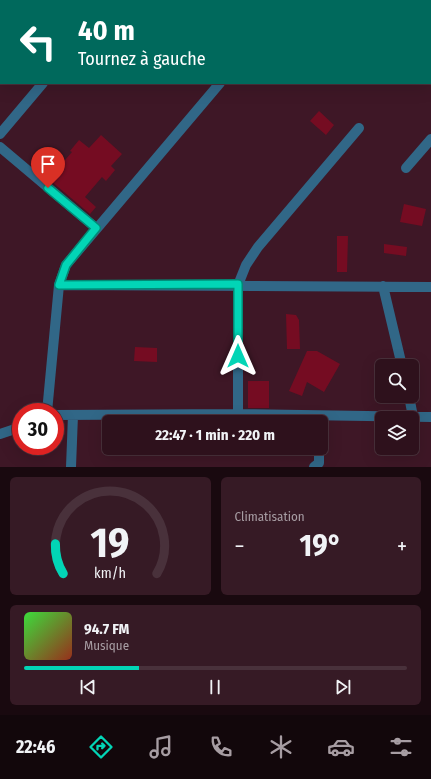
<!DOCTYPE html>
<html lang="fr">
<head>
<meta charset="utf-8">
<style>
  body { margin:0; font-family:"Fira Sans Condensed",sans-serif; background:#361a25; color:#f1f3f6; height:100vh; display:flex; flex-direction:column; font-size:15px; white-space:nowrap }
  * { box-sizing:border-box; margin:0 }
  p { font-size:13px; color:#a79da3 }
  .icon { flex:none; width:22px; height:22px; fill:none; stroke:currentColor; stroke-width:2; stroke-linecap:round; stroke-linejoin:round }
  .map { position:relative; height:467px; overflow:hidden }
  .side { display:flex; flex-direction:column; gap:10px; padding:10px; background:#19090f; flex:1 }
  .side>* { flex:none }
  .guide { position:absolute; left:0px; top:0px; width:431px; height:84px; box-shadow:0 4px 16px #0002,0 0 0 1px #49313b; background:#00695c; color:#fff; overflow:hidden }
  .fabs { position:absolute; left:375px; top:359px; display:grid; gap:8px }
  .fabs a { display:grid; place-items:center; width:44px; height:44px; border-radius:6px; background:#2e111c; box-shadow:0 4px 16px #0002,0 0 0 1px #49313b; font-size:20px }
  .speed { position:absolute; left:12px; top:403px; display:flex; gap:8px; font-size:20px; font-weight:700; text-align:center }
  .speed>* { display:grid; place-content:center; width:52px; height:52px; border-radius:50%; background:#2e111c; box-shadow:0 4px 16px #0002,0 0 0 1px #49313b; line-height:1 }
  .speed .limit { border:6px solid #d22; background:#fff; color:#111 }
  .pin { position:absolute; display:grid; place-items:center; width:34px; height:34px; color:#fff; margin:-41px -17px; border-radius:50% 50% 50% 0; rotate:-45deg; box-shadow:0 0 4px #0007 }
  .pin .icon { rotate:45deg }
  .me { position:absolute; width:44px; margin:-22px; rotate:0deg; stroke-linejoin:round; filter:drop-shadow(0 0 3px #0008) }
  .turn { display:flex; align-items:center; gap:14px; height:84px; padding:0 12px; font-size:18px }
  .turn .icon { width:52px; height:52px; stroke-width:2.5 }
  .turn b { display:block; font-size:28px; line-height:34px }
  .big { font-size:30px; font-weight:700; line-height:1.1 }
  .side .card { flex:1; display:flex; flex-direction:column; justify-content:center; gap:6px; min-width:0; padding:0 14px; border-radius:6px; background:#361a25 }
  .side .dial { align-items:center; gap:0 }
  .dial svg { height:104px; overflow:visible; fill:none; stroke:#49313b; stroke-width:7; stroke-linecap:round; text-anchor:middle }
  .dial text { fill:#f1f3f6; stroke:none }
  .song { display:flex; align-items:center; gap:12px }
  .cover { width:48px; height:48px; border-radius:6px; background:linear-gradient(135deg,hsl(120 70% 55%),hsl(10 70% 35%)) }
  .played { height:4px; border-radius:2px; background:linear-gradient(90deg,#02d5b6 30%,#49313b 30%) }
  .keys { display:flex; justify-content:space-around; direction:ltr }
  .heat { display:flex; justify-content:space-between; align-items:center; font-size:22px; direction:ltr }
  .side .tiles { flex:1; display:grid; gap:10px; grid-template-columns:1fr 1fr }
  .card:last-child { grid-column:span 2 }
  .trip { position:absolute; left:102px; top:415px; width:226px; height:40px; border-radius:6px; background:#2e111c; box-shadow:0 4px 16px #0002,0 0 0 1px #49313b; font-weight:700; line-height:40px; text-align:center }
  .dock { display:flex; height:64px; justify-content:space-around; align-items:center; background:#12070b; color:#a79da3 }
  .dock .icon { width:28px; height:28px }
  .dock .active { color:#02d5b6 }
  .dock b { font-size:18px; color:#f1f3f6 }
  .map>svg:first-child { display:block }
  .building { fill:#750c22 }
  .lines { fill:none; stroke-linecap:round; stroke-linejoin:round }
  .minor { stroke:#316787; stroke-width:10 }
  .route-casing { stroke:#018a76; stroke-width:10 }
  .route { stroke:#02d5b6; stroke-width:7 }
</style>
</head>
<body>
<div class="map">
<svg width="431" height="467" viewBox="0 0 431 467">
  <rect width="100%" height="100%" fill="#3e1726"/>
  <path class="building" d="M319,111L334,125L326,135L310,121Z
    M101,135L122,154L111,166L115,170L106,181L102,177L85,197L96,207L90,214L51,181L62,170L59,167L72,152L70,151L79,140L89,148Z
    M404,204L426,209L422,226L400,222Z
    M337,236H348L347,272H337Z
    M384,244L407,247L406,256L384,253Z
    M286,314L296,315L299,320L300,349H287Z
    M135,347L157,348V362L134,361Z
    M307,351H317L340,364L324,392L307,382L302,396L289,391Z
    M248,381H269V408H248Z"/>
  <g class="lines">
    <path class="minor" d="M412,0L413,1
      M13,1V0
      M112,1L113,0
      M291,1L292,0
      M0,5L1,6
      M430,15L431,16
      M0,134L43,83
      M0,147L96,228
      M406,168L431,139
      M59,285L431,287
      M383,286L402,366
      M409,396L413,417
      M47,412L59,285L66,265L220,83
      M238,414V285L246,265L258,247L359,128
      M55,415L238,414L431,417
      M0,434L21,427
      M71,467L73,415
      M314,467L319,463V448"/>
  </g>
  <g class="lines">
    <g class="route-casing">
      <path id="route" d="M48,188L96,228L66,265L59,285L238,284V356"/>
    </g>
    <use href="#route" class="route"/>
  </g>
</svg>
<div class="fabs">
<a><svg class="icon" aria-label="search" viewBox="0 0 24 24"><circle cx="10" cy="10" r="6"/><path d="M15 15l6 6"/></svg></a>
<a><svg class="icon" aria-label="layers" viewBox="0 0 24 24"><path d="M12 4l9 5-9 5-9-5zM3 14l9 5 9-5"/></svg></a>
</div>
<div class="speed"><div class="limit">30</div></div>
<div class="pin" style="left:48px;top:188px;background:#d93025"><svg class="icon" aria-label="arrive" viewBox="0 0 24 24"><path d="M6 21V4h12l-3 4 3 4H6"/></svg></div>
<svg class="me" style="left:238px;top:356px" viewBox="-20 -20 40 40"><path d="M0-17L14 15 0 8-14 15z" fill="#02d5b6" stroke="#fff" stroke-width="4"/></svg>
<div class="trip">22:47 · 1 min · 220 m</div>
<div class="guide">
<div class="turn"><svg class="icon" aria-label="left" viewBox="0 0 24 24"><path d="M17 20v-9H6M10 6l-5 5 5 5"/></svg><div><b>40 m</b>Tournez à gauche</div></div>
</div>
</div>
<section class="side">
<div class="tiles">
<div class="card dial"><svg viewBox="0 0 100 80">
<path d="M14 69A42 42 0 1 1 86 69"/>
<path d="M14 69A42 42 0 0 1 8 46" stroke="#02d5b6"/>
<text x="50" y="56" font-size="32" font-weight="700">19</text>
<text x="50" y="72" font-size="11">km/h</text>
</svg></div>
<div class="card"><p>Climatisation</p>
<div class="heat"><a>−</a><b class="big">19°</b><a>+</a></div>
</div>
<div class="card">
<div class="song"><i class="cover"></i><div><b>94.7 FM</b><p>Musique</p></div></div>
<div class="played"></div>
<div class="keys"><svg class="icon" aria-label="previous" viewBox="0 0 24 24"><path d="M18 5L8 12l10 7zM5 5v14"/></svg><svg class="icon" aria-label="pause" viewBox="0 0 24 24"><path d="M8 5v14M16 5v14"/></svg><svg class="icon" aria-label="next" viewBox="0 0 24 24"><path d="M6 5l10 7-10 7zM19 5v14"/></svg></div>
</div>
</div>
</section>
<nav class="dock">
<b>22:46</b>
<svg class="icon active" aria-label="directions" viewBox="0 0 24 24"><path d="M12 3l9 9-9 9-9-9zM9 14v-3h6M13 9l2 2-2 2"/></svg>
<svg class="icon" aria-label="music" viewBox="0 0 24 24"><path d="M9 18V5l10-2v13"/><circle cx="6" cy="18" r="3"/><circle cx="16" cy="16" r="3"/></svg>
<svg class="icon" aria-label="phone" viewBox="0 0 24 24"><path d="M5 4h4l2 5-3 2q2 4 5 5l2-3 5 2v4C11 20 4 13 5 4z"/></svg>
<svg class="icon" aria-label="climate" viewBox="0 0 24 24"><path d="M12 3v18M4 7l16 10M4 17L20 7"/></svg>
<svg class="icon" aria-label="car" viewBox="0 0 24 24"><path d="M5 17H2v-5l4-1 3-4h7l3 4 3 1v5h-3M9 17h6M6 11h13"/><circle cx="7" cy="17" r="2"/><circle cx="17" cy="17" r="2"/></svg>
<svg class="icon" aria-label="filters" viewBox="0 0 24 24"><path d="M4 7h16M4 17h16"/><circle cx="9" cy="7" r="2"/><circle cx="15" cy="17" r="2"/></svg>
</nav>
</body>
</html>
